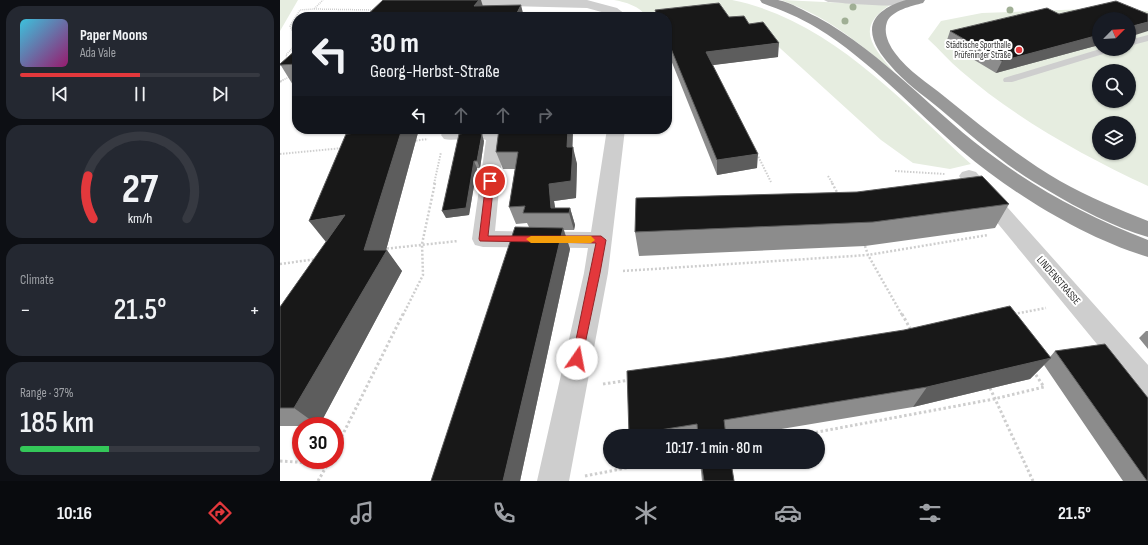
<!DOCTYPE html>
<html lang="en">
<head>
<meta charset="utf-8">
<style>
  body { margin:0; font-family:"Sofia Sans Condensed",sans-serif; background:#242831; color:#f1f3f6; height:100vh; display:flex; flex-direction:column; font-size:15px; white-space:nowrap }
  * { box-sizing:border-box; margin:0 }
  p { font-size:13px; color:#9ea1a6 }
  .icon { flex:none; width:22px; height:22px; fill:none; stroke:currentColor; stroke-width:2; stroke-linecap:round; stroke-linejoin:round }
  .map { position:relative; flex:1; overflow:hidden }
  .sheet { display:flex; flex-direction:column; gap:6px; padding:6px; background:#0d0f14; width:280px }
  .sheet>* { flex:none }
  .top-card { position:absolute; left:12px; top:12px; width:380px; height:122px; border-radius:16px; box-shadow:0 1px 3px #0004; background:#171b24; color:#f1f3f6; overflow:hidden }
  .needle { width:26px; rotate:66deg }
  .fabs { position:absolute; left:812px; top:12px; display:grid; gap:8px }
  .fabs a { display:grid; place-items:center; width:44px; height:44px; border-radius:50%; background:#171b24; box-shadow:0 1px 3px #0004; font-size:20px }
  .speed { position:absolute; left:12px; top:417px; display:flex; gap:8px; font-size:20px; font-weight:700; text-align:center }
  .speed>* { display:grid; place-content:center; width:52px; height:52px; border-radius:50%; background:#171b24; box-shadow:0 1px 3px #0004; line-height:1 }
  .speed .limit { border:6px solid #d22; background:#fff; color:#111 }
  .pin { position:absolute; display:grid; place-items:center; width:34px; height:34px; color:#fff; margin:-17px; border:2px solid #fff; border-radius:50%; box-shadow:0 1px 4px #0007 }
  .me { position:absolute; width:44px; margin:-22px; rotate:12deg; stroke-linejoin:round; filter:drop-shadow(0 0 3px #0008) }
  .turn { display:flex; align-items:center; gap:14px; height:84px; padding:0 12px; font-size:18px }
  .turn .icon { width:52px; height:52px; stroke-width:2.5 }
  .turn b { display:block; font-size:28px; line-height:34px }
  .lanes { display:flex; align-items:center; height:38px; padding:0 12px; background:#0003; justify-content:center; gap:20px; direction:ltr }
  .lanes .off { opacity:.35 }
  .big { font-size:30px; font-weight:600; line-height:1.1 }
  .sheet .tile { flex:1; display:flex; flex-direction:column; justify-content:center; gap:6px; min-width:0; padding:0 14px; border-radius:16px; background:#242831 }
  .sheet .dial { align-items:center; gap:0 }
  .dial svg { height:104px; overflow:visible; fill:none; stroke:#363941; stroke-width:7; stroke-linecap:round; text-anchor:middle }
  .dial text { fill:#f1f3f6; stroke:none }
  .song { display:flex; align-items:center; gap:12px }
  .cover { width:48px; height:48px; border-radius:6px; background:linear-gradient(135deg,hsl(190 70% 55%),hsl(320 70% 35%)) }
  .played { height:4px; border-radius:2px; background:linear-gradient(90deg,#e3383c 50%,#363941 50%) }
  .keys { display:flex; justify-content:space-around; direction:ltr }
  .heat { display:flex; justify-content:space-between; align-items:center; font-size:22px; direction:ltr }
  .charge { height:6px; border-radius:3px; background:linear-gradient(90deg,#34c759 37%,#363941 0) }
  .trip { position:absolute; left:323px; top:429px; width:222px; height:40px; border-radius:20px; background:#171b24; box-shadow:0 1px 3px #0004; font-weight:600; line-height:40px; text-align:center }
  .tab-bar { display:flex; height:64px; justify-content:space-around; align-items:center; background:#090b0e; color:#9ea1a6 }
  .tab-bar .icon { width:28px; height:28px }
  .tab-bar .active { color:#e3383c }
  .tab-bar b { font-size:18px; color:#f1f3f6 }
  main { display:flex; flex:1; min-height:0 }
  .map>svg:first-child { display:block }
  .green { fill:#e6ede0; fill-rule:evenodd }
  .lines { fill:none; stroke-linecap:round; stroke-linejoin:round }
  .path-far3 { stroke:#cecece; stroke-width:1.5; stroke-dasharray:1 1; stroke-linecap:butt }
  .path-far2 { stroke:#cecece; stroke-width:2; stroke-dasharray:1.5 1.5; stroke-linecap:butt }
  .path-far1 { stroke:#cecece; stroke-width:2.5; stroke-dasharray:2 2; stroke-linecap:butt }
  .path { stroke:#cecece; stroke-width:3; stroke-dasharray:2.5 2.5; stroke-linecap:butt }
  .service { fill:#cecece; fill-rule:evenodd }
  .minor { fill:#cecece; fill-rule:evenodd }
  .motorway { fill:#989898; fill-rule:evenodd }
  .tree { fill:#a0af95 }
  .wall { fill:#8c8c8c }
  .shaded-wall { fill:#5d5d5d }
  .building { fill:#181818; stroke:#5d5d5d }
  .route { fill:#e3383c; stroke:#942427 }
  .slow { fill:#f59e0b }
  .poi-dot { fill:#e3383c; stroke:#fff; stroke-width:1.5 }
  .labels { text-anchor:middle; stroke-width:4; stroke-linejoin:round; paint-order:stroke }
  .far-poi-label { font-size:9px; fill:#313131; stroke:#fff; text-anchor:end }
  .street-label { font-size:11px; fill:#313131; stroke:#fff }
</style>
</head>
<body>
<main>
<section class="sheet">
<div class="tile">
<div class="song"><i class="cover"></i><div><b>Paper Moons</b><p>Ada Vale</p></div></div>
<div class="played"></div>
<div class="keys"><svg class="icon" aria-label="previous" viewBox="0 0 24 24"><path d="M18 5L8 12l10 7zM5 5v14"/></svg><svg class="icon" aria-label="pause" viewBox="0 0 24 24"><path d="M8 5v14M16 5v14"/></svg><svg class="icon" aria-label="next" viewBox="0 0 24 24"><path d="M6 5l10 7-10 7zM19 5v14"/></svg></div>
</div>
<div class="tile dial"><svg viewBox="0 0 100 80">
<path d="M14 69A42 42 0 1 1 86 69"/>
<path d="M14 69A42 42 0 0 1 10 36" stroke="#e3383c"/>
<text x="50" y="56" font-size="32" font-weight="700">27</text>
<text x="50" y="72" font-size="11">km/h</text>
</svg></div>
<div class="tile"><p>Climate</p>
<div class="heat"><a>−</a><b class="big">21.5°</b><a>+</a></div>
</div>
<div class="tile"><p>Range · 37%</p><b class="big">185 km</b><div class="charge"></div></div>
</section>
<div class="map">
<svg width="868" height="481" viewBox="0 0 868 481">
  <rect width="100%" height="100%" fill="#fff"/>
  <path class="green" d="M0,0H18L0,31Z
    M334,0H452C548,19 622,101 691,164L670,169L633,163L601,140L479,29L387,17H367C360,6 345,2 334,0Z
    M501,0L610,5C574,28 593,47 614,72C575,40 548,17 501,0Z
    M807,9L868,11V186C803,156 735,118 681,71C669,61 659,49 648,39L661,21L702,13ZM819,19H849V49H819ZM819,71H849V101H819ZM819,123H849V153H819Z"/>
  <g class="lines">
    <path class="path-far3" d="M34,9L96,10
      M17,33L13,32L10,26L20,10L34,9L43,0
      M8,60L6,55L17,43
      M1,81L11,76"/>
    <path class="path-far2" d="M0,82L3,80
      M133,141L148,139
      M0,154L63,148
      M477,154L491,182
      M615,171L665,174
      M548,176L553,184
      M154,184L161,152"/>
    <path class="path-far1" d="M552,183L558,194
      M585,246L588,255L622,315
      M103,249L178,241
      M0,264L37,259
      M343,271L588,255L708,235
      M734,314L766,308
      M123,315L143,275L142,244L155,183"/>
    <path class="path" d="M622,314L631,330
      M323,384L350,380
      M710,388L753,481
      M516,436L714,399L764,387L754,372
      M55,450L123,314
      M0,461L48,464
      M305,476L377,462
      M38,481L50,460"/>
    <path class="service" d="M544,0H639L640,1C631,10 564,3 548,2Z
      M868,35V41L849,46V40Z
      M820,49H835L833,51L732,82H724L723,80L724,78Z"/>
    <path class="minor" d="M134,0H307L337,8L349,17H334L329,14L307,8L140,4L136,3Z
      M178,129C192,129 215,124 224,138L215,231L311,232L327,129H345L328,273L289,481H257L304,273L308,248L203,247L195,245L192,239L206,140C193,134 177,142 164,139L161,135L164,131Z
      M689,170L696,172L868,365V398L858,394L682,180L679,176L682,172Z"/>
    <path class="motorway" d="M480,0C486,0 492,0 498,0C512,3 524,11 537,17C604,53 655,115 717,159C763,193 814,219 868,240V257C804,238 733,194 682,151C634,110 591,61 537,28C519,17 501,10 482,3Z
      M626,0H645L643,3C632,6 612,10 607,22C603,33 609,45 615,53C628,71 648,83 665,97C702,127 739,157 780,181C808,197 838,209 868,221V237C834,227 799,209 769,191C729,169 694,138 660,109C643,95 624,82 610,65C602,56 592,43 592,30C592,13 612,4 626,0Z"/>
  </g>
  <g class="tree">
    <circle cx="573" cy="7" r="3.5"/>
    <circle cx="730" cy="10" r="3.5"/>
    <circle cx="565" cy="21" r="3.5"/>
  </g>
  <path class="wall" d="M375,10L449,17L469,24L498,57L432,65L477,168L437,175L387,50V17H376Z
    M779,14L819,19V45L716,73L666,43L670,31Z
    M17,49V85H13L0,64Z
    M79,129H139L106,250L122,271L39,426H0V307L46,242L77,133Z
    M219,129H293L292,147L297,164L296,198L274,201L275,208H290L295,225L294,230H284L290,249L240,481H151L249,227L247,223L236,224L229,207L235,169H223L216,152Z
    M204,141L200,168H197L189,215L166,218Z
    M729,204L715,228L585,246L359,256L355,232Z
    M866,331H868V349L859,338Z
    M775,351L868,481H843L764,365L750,379L633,407L459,436H349V435L770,357Z
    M420,462H451L454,481H422Z"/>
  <path class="shaded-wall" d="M199,0H201L206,16L194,6Z
    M241,5L244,17H235Z
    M868,22V31L849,37V27Z
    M819,35V45L716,73L722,61Z
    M499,43L498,57L426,66V52Z
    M122,129H139L105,254L107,250L122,271L39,426L14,408Z
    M288,129H293L292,164L287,147Z
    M202,134L204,141L200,168L197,161Z
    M293,147L297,164L296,198L274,201L276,213L271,208L269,184Z
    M478,154L477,168L437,175V160Z
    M194,161L197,168L189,215L166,218L162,211Z
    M290,208L295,225L294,230L289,213Z
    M65,215L46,242L29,221Z
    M283,228L290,249L240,481H223Z
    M771,358L750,379L633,407L647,387Z"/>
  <path class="building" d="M103,0H199L194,6L241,5L235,17H85Z
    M836,1L868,14V22L849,27V19H819V35L722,61L670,31L767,8L779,14Z
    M439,3L449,17L464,16L469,24L483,22L499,43L426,52L478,154L437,160L387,39V17H378L375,10Z
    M17,49V64L0,65V64Z
    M79,129H122L84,250H107L14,408H0V307L65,215L29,221L66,134L77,133Z
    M219,129H288L287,147H293L291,181L269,184L271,208H290L289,213H243L245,206L229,207L238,152H216Z
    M193,132L202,134L197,161H194L186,208L162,211L179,134Z
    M702,176L729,204L593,222L355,232L356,198L577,192Z
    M235,227L283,228L223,481H151Z
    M730,306L771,358L647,387L444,420L446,436H418L417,424L349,435L347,371L445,358L624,330Z
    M825,344L868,398V481H867L775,351Z
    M421,462H451L454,481H424Z"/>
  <path class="route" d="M210,178L214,181L208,236H321L326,240L320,273L301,363L297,364L293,363L292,359L316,243L200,241L199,239L206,181Z"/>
  <path class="slow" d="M251,236H311L315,240L311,243H251L246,239Z"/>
  <circle class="poi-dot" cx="739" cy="50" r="4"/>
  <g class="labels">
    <g class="far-poi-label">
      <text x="731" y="48">Städtische Sporthalle<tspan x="731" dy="10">Prüfeninger Straße</tspan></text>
    </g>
    <g class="street-label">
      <text transform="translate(779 280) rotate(49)" y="4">LINDENSTRASSE</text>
    </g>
  </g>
</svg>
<div class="fabs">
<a><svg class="needle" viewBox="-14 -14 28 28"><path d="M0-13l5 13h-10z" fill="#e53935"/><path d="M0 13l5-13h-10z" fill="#9ea1a6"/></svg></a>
<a><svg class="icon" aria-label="search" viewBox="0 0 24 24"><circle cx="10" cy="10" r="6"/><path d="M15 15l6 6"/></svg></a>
<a><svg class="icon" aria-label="layers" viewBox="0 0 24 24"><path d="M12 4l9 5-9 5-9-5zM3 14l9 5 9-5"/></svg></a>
</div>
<div class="speed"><div class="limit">30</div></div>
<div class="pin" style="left:210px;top:181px;background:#d93025"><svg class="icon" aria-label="arrive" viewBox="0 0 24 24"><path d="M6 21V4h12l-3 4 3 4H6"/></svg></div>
<svg class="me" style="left:297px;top:359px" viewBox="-20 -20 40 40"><circle r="19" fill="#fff"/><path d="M0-13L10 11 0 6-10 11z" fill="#e3383c"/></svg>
<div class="trip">10:17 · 1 min · 80 m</div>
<div class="top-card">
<div class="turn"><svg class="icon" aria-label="left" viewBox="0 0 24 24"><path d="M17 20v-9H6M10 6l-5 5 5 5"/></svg><div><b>30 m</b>Georg-Herbst-Straße</div></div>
<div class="lanes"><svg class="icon" aria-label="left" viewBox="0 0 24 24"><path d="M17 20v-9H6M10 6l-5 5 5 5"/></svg><svg class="icon off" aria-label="ahead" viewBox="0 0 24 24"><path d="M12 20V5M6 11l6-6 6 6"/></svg><svg class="icon off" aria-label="ahead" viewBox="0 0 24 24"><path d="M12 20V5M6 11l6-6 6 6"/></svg><svg class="icon off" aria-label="right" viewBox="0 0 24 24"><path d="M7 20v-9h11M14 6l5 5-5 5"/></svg></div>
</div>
</div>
</main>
<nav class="tab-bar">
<b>10:16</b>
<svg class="icon active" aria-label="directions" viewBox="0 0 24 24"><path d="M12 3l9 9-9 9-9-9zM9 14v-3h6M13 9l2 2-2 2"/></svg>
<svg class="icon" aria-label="music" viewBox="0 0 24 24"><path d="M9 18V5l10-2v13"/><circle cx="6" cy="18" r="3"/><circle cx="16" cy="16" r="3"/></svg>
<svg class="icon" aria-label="phone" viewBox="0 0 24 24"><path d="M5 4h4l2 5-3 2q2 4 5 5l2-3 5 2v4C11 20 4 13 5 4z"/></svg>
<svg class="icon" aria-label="climate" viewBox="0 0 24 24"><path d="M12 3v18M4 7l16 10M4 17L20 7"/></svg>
<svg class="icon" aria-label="car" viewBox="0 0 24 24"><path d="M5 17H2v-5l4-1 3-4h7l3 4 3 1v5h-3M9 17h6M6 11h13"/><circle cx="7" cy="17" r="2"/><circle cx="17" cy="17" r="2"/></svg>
<svg class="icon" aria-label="filters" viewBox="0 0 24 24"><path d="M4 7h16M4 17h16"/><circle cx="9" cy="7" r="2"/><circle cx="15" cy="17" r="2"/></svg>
<b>21.5°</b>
</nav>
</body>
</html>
